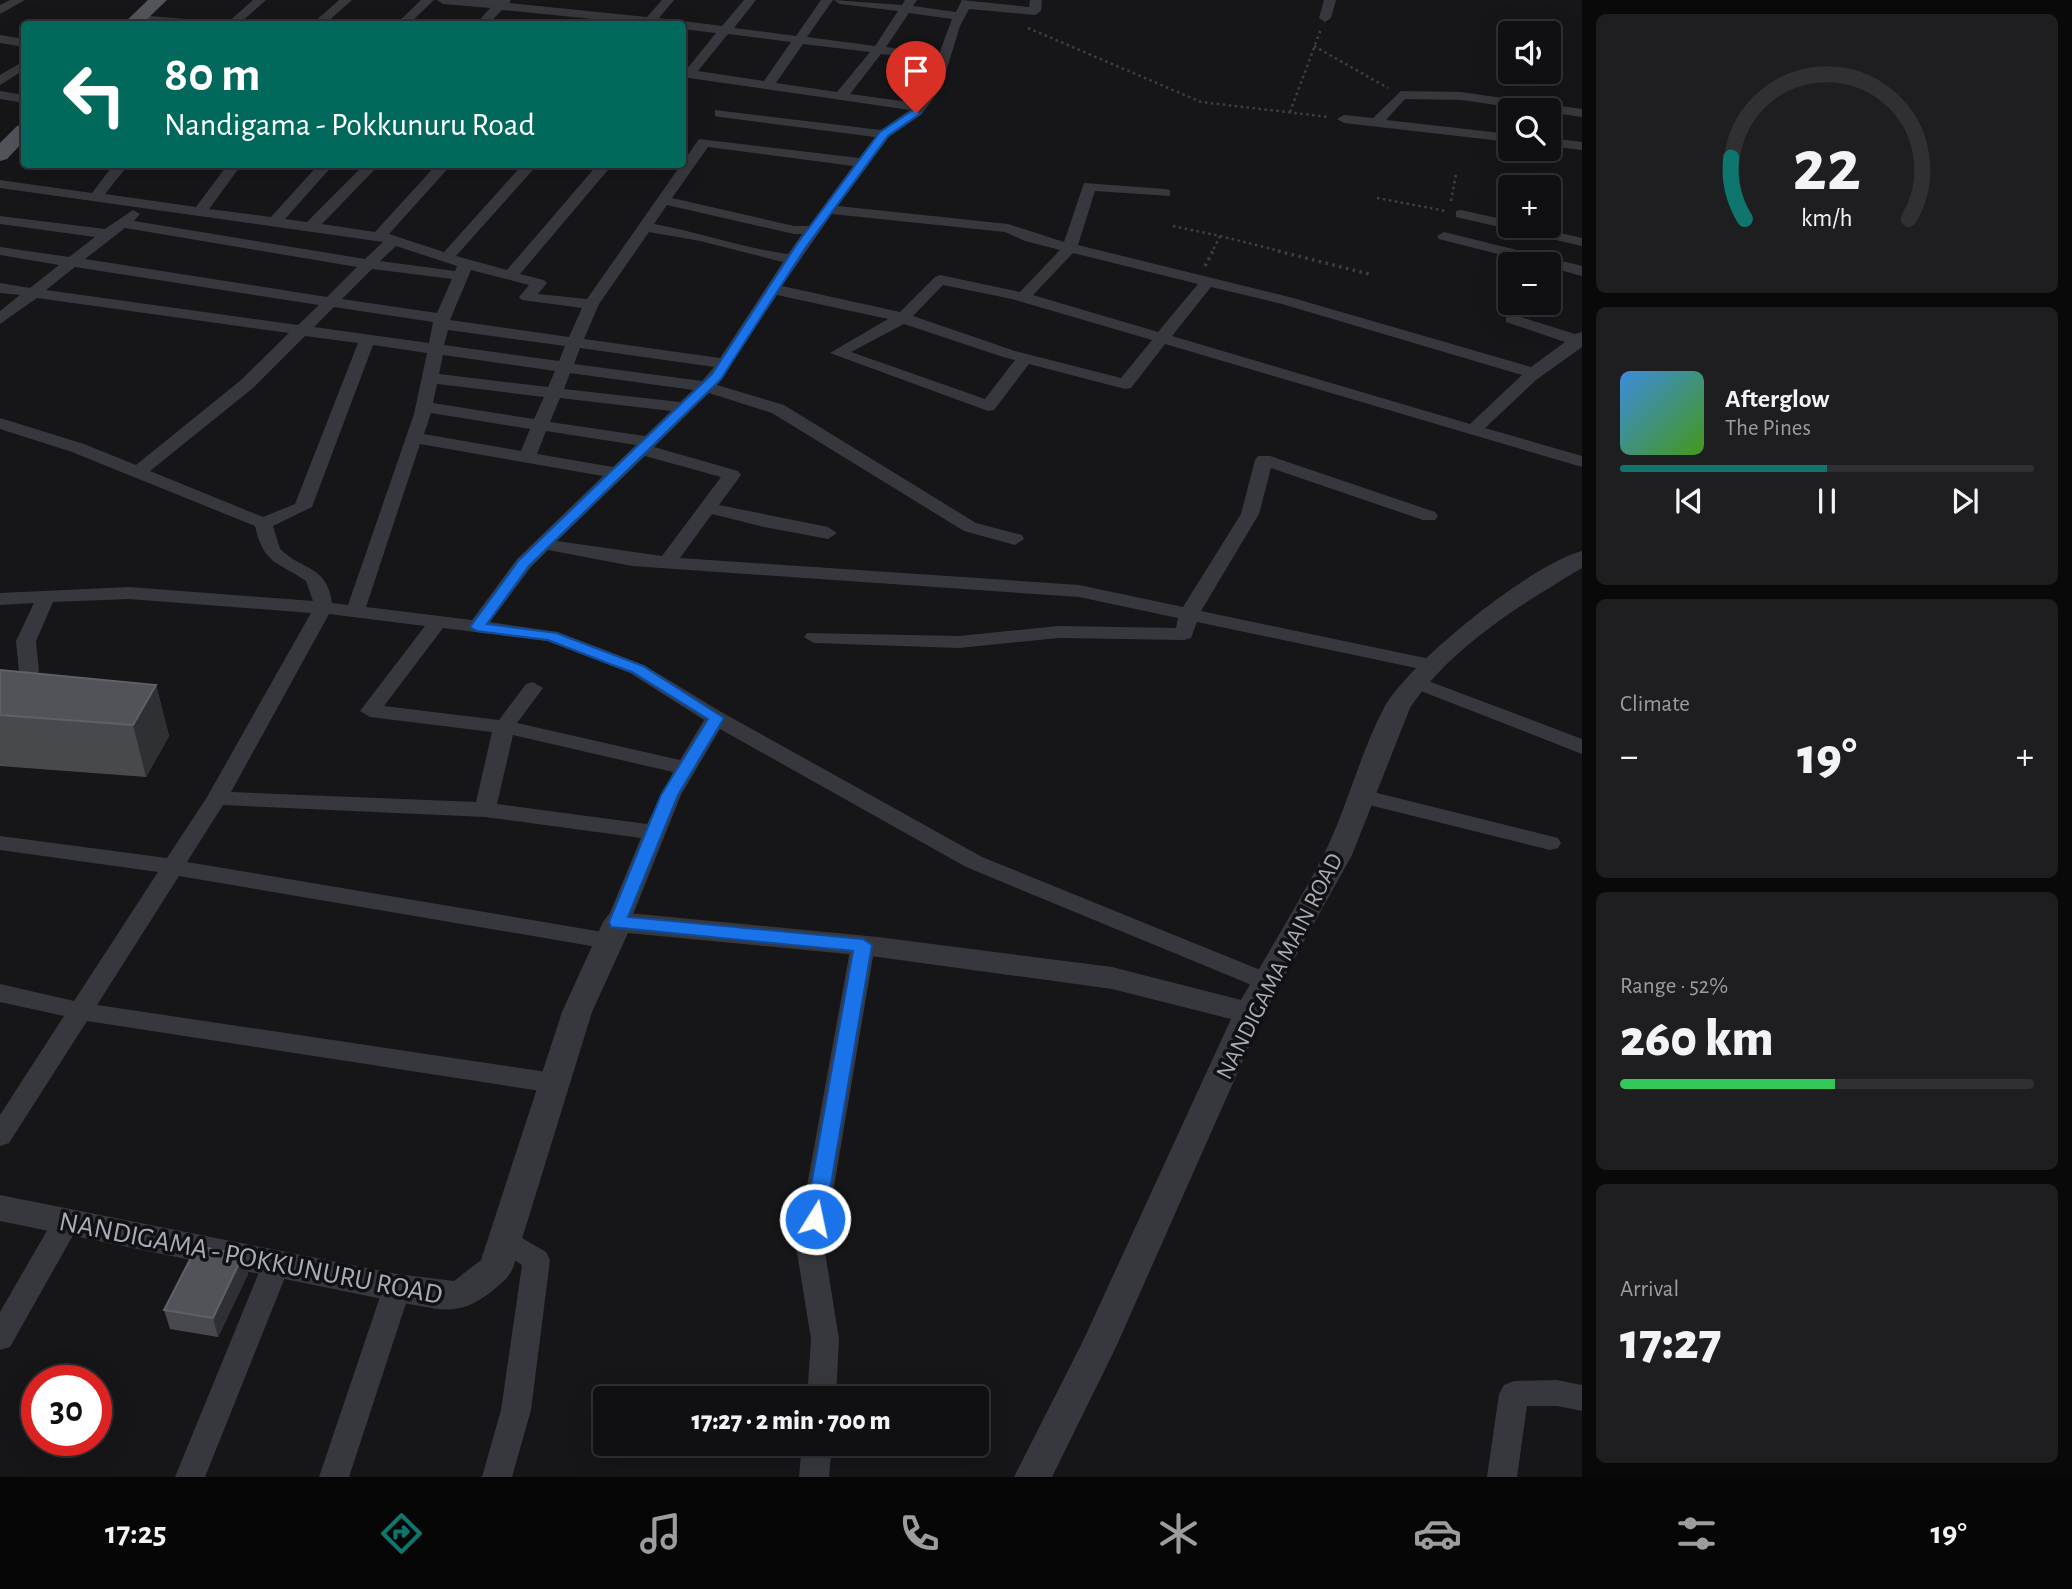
<!DOCTYPE html>
<html lang="en">
<head>
<meta charset="utf-8">
<style>
  body { margin:0; font-family:"Alegreya Sans",sans-serif; background:#1e1e20; color:#f1f3f6; height:100vh; display:flex; flex-direction:column; font-size:26px; white-space:nowrap }
  * { box-sizing:border-box; margin:0 }
  p { font-size:23px; color:#9c9d9f }
  .icon { flex:none; width:38px; height:38px; fill:none; stroke:currentColor; stroke-width:2; stroke-linecap:round; stroke-linejoin:round }
  .map { position:relative; flex:1; overflow:hidden }
  .panel { display:flex; flex-direction:column; gap:14px; padding:14px; background:#09090a; width:490px }
  .panel>* { flex:none }
  .top-card { position:absolute; left:21px; top:21px; width:665px; height:147px; border-radius:7px; box-shadow:0 7px 28px #0002,0 0 0 2px #303032; background:#00695c; color:#fff; overflow:hidden }
  .buttons { position:absolute; left:1498px; top:21px; display:grid; gap:14px }
  .buttons a { display:grid; place-items:center; width:63px; height:63px; border-radius:7px; background:#101012; box-shadow:0 7px 28px #0002,0 0 0 2px #303032; font-size:35px }
  .speed { position:absolute; left:21px; top:1365px; display:flex; gap:14px; font-size:35px; font-weight:700; text-align:center }
  .speed>* { display:grid; place-content:center; width:91px; height:91px; border-radius:50%; background:#101012; box-shadow:0 7px 28px #0002,0 0 0 2px #303032; line-height:1 }
  .speed .limit { border:10px solid #d22; background:#fff; color:#111 }
  .pin { position:absolute; display:grid; place-items:center; width:60px; height:60px; color:#fff; margin:-72px -30px; border-radius:50% 50% 50% 0; rotate:-45deg; box-shadow:0 0 7px #0007 }
  .pin .icon { rotate:45deg }
  .me { position:absolute; width:77px; margin:-38px; rotate:10deg; stroke-linejoin:round; filter:drop-shadow(0 0 5px #0008) }
  .turn { display:flex; align-items:center; gap:24px; height:147px; padding:0 28px; font-size:32px }
  .turn .icon { width:91px; height:91px; stroke-width:2.5 }
  .turn b { display:block; font-size:49px; line-height:60px }
  .big { font-size:52px; font-weight:800; line-height:1.1 }
  .panel .card { flex:1; display:flex; flex-direction:column; justify-content:center; gap:10px; min-width:0; padding:0 24px; border-radius:10px; background:#1e1e20 }
  .panel .dial { align-items:center; gap:0 }
  .dial svg { height:182px; overflow:visible; fill:none; stroke:#303032; stroke-width:7; stroke-linecap:round; text-anchor:middle }
  .dial text { fill:#f1f3f6; stroke:none }
  .song { display:flex; align-items:center; gap:21px }
  .cover { width:84px; height:84px; border-radius:10px; background:linear-gradient(135deg,hsl(210 70% 55%),hsl(100 70% 35%)) }
  .played { height:7px; border-radius:4px; background:linear-gradient(90deg,#0f766e 50%,#303032 50%) }
  .keys { display:flex; justify-content:space-around; direction:ltr }
  .heat { display:flex; justify-content:space-between; align-items:center; font-size:38px; direction:ltr }
  .charge { height:10px; border-radius:5px; background:linear-gradient(90deg,#34c759 52%,#303032 0) }
  .trip { position:absolute; left:593px; top:1386px; width:396px; height:70px; border-radius:7px; background:#101012; box-shadow:0 7px 28px #0002,0 0 0 2px #303032; font-weight:800; line-height:70px; text-align:center }
  .tabs { display:flex; height:112px; justify-content:space-around; align-items:center; background:#060607; color:#9c9d9f }
  .tabs .icon { width:49px; height:49px }
  .tabs .current { color:#0f766e }
  .tabs b { font-size:32px; color:#f1f3f6 }
  main { display:flex; flex:1; min-height:0 }
  .map>svg:first-child { display:block }
  .lines { fill:none; stroke-linecap:round; stroke-linejoin:round }
  .path-far1 { stroke:#3d3f44; stroke-width:2.5; stroke-dasharray:2.5 3.5; stroke-linecap:butt }
  .path { stroke:#3d3f44; stroke-width:3.5; stroke-dasharray:2.5 4.5; stroke-linecap:butt }
  .minor { fill:#37383d; fill-rule:evenodd }
  .tertiary { fill:#37383d; fill-rule:evenodd }
  .primary { fill:#53555c; fill-rule:evenodd }
  .wall { fill:#47494d }
  .shaded-wall { fill:#2f3033 }
  .building { fill:#525359; stroke:#5f6168; stroke-width:2 }
  .route { fill:#1a73e8; stroke:#114b97; stroke-width:2 }
  .labels { text-anchor:middle; stroke-width:7; stroke-linejoin:round; paint-order:stroke }
  .street-label { font-size:24px; fill:#a8adb8; stroke:#111113 }
  .near-street-label { font-size:28px; fill:#a8adb8; stroke:#111113 }
</style>
</head>
<body>
<main>
<div class="map">
<svg width="1582" height="1477" viewBox="0 0 1582 1477">
  <rect width="100%" height="100%" fill="#161618"/>
  <g class="lines">
    <path class="path-far1" d="M1028,28L1201,102L1329,117
      M1314,46L1388,88
      M1290,112L1321,29
      M1377,198L1446,211
      M1451,201L1456,174
      M1173,226L1220,236L1212,252
      M1220,236L1284,252"/>
    <path class="path" d="M1278,251L1373,275
      M1205,266L1213,251"/>
    <path class="minor" d="M10,0H25L0,14V5Z
      M253,0H266L239,24H226Z
      M339,0H352L325,24H312Z
      M421,0H434L409,24H396Z
      M437,0H511L509,3L647,17L662,0H674L659,18L722,26L744,0H756L734,28L796,36L821,0H833L807,37L875,46L898,11L840,4L834,0L902,5L905,0H917L913,6L956,12L962,0L1029,7L1030,0H1042L1041,11L1035,15L969,9L960,26L941,88L921,115L889,137L838,206L1008,224L1064,242L1084,183L1165,189L1170,190V196L1095,191L1078,245L1293,298L1531,367L1565,342L1506,322V316H1518L1575,334L1582,332V347L1536,380L1485,428L1582,456V467L1165,344L1131,388L1125,389L1029,364L994,410L988,411L830,353L888,319L777,295L717,385L784,405L976,523L1022,535L1024,539L1015,545L964,531L772,413L709,393L654,447L738,471L741,475L719,505L828,527L837,533L828,539L764,527L712,514L680,558L1079,585L1183,607L1241,514L1255,460L1258,456H1270L1435,512L1438,516L1435,520H1423L1271,468L1259,514L1201,611L1430,659L1437,661L1440,665L1437,669L1430,671L1197,622L1191,638L1184,640L1059,638L959,648L814,643L804,637L807,633L959,636L1059,626L1176,628L1178,618L1079,597L632,566L548,550L531,567L490,622L558,632L644,665L723,713L982,857L1275,976L1279,982L1275,988L1267,991L1259,988L966,867L720,729L681,795L630,922L626,928H610L606,922L641,838L485,817L223,805L187,862L609,933L617,935L621,941L617,947L609,949L179,876L97,1005L554,1073L563,1076L567,1083L563,1090L554,1093L87,1021L9,1143L0,1146V1115L64,1016L0,1002V984L74,1001L158,872L0,850V836L167,858L207,797L311,613L129,599L53,602L36,641L39,671L7,716L0,717V697L19,671L16,641L34,603L0,605V593L129,587L313,601L306,581C277,561 264,565 255,526L72,452L0,429V418L84,444L136,465L241,380L289,333L37,298L0,324V311L20,295L0,293V283L30,288L59,265L0,255V247L69,257L95,237L0,224V216L105,229L133,210L140,214L134,221L365,259L383,242L0,188V180L92,193L114,164H129L105,194L196,207L228,164H242L209,209L271,217L319,164H334L285,219L307,222L365,164H380L322,224L375,232L437,164H452L389,234L444,252L523,164H538L456,256L507,270L598,164H613L520,274L544,280L547,283L538,294L587,299L699,139L859,158L875,137L720,117L715,116V110L881,130L910,110L682,77V69L686,70L716,33L682,29V24H642L502,10L488,24H476L490,8L443,4ZM909,13L952,19L939,54L886,47ZM728,34L791,42L764,81L698,71ZM803,44L870,52L837,92L776,83ZM881,54L937,61L929,87L916,103L850,94ZM708,147L853,166L809,226H794L672,198ZM667,205L794,234H802L788,254C743,248 699,232 654,224ZM832,214L1005,232L1025,241L1060,250L1020,292L940,275L935,277L900,312L782,286ZM125,228L357,267L327,297L85,259ZM649,232L700,241L783,262L720,358L584,339L599,304ZM396,246L457,266L455,271L380,261ZM1073,253L1198,284L1158,332L1033,295ZM75,267L319,305L298,325L46,290ZM372,269L452,279L437,313L342,299ZM471,270L529,285L519,297L522,300L582,308L569,337L450,320ZM943,285L1012,299L1152,340L1121,378L1015,351L913,316ZM1211,287L1282,304L1522,375L1470,424L1172,336ZM334,307L433,322L429,343L314,327ZM904,324L1003,357L1015,360L985,399L851,352ZM448,330L565,346L559,361L444,345ZM305,336L358,343L295,504L263,517L150,471L253,388ZM373,345L427,353L414,414L348,605L332,603C327,565 303,571 280,549L273,526L312,507ZM580,348L714,367L702,381L574,364ZM443,355L555,371L548,387L439,374ZM570,373L693,390L680,402L564,389ZM437,384L544,397L534,419L433,403ZM560,398L671,411L645,436L550,422ZM431,413L530,429L521,451L424,434ZM546,431L636,445L613,467L537,454ZM420,444L603,476L517,559L472,620L366,607ZM645,456L721,477L662,556L557,541ZM329,614L425,626L360,711L370,717L492,732L476,802L231,792ZM443,628L547,641L630,673L704,720L680,760L517,723L543,688L533,682L526,684L499,720L384,706ZM513,735L673,772L647,824L497,804Z
      M1324,0H1336L1331,18L1325,22L1319,18Z
      M138,15L197,20L203,24L134,22L132,19Z
      M0,35L24,39V47L0,43Z
      M24,61V70L0,85V75Z
      M0,91L24,95V103L0,99Z
      M1401,91L1461,92L1582,109V117L1461,100L1405,99L1386,120L1510,134V142L1344,123L1337,119L1344,115L1373,118Z
      M1549,138L1582,142V150L1549,146Z
      M1461,210L1510,221V226H1530L1582,238V246L1456,217V211Z
      M1444,232L1582,266V276L1549,267V264H1537L1439,239L1437,236Z
      M1415,676L1582,739V754L1408,686L1405,682Z
      M1361,789L1550,836L1558,838L1561,843L1558,848L1550,850L1353,801L1350,796L1353,791Z
      M863,937L871,939L875,945L824,1246L839,1339L836,1398H807L811,1339L796,1246L851,945L855,939Z
      M66,1212L76,1215L80,1223L10,1347L0,1350V1312L56,1215Z
      M505,1228L546,1252L550,1260L531,1410L512,1477H482L501,1410L522,1265L495,1247L491,1239L495,1231Z
      M276,1254L286,1257L290,1265L205,1477H175L262,1265L266,1257Z
      M397,1276L407,1280L411,1288L349,1477H319L383,1288L387,1280Z
      M1557,1380L1582,1385V1411L1557,1406H1527L1517,1477H1487L1499,1394L1504,1385L1514,1381Z
      M802,1444H832L829,1477H799Z"/>
    <path class="tertiary" d="M1582,551V568C1520,605 1451,647 1410,708L1352,855L1264,1013L1116,1347L1052,1477H1014L1083,1341L1231,1019L1112,989L878,957L628,933L592,1012L513,1268C508,1279 500,1284 491,1292C456,1319 438,1308 397,1302L0,1221V1195L397,1274L454,1281L481,1260L562,1012L603,922L608,915L618,912L878,937L1112,967L1241,1000C1268,952 1298,905 1323,856C1347,809 1359,755 1384,708C1408,663 1533,563 1582,551Z"/>
    <path class="primary" d="M148,0H167L142,24H123Z
      M24,124V141L7,159L0,161V143L17,126Z"/>
  </g>
  <path class="wall" d="M0,670L156,685L169,736L146,777L0,766Z
    M243,1255L248,1274L218,1337L170,1329L164,1310Z"/>
  <path class="shaded-wall" d="M156,685L169,736L146,777L133,725Z
    M243,1255L248,1274L218,1337L213,1318Z"/>
  <path class="building" d="M0,670L156,685L133,725L0,715Z
    M197,1246L243,1255L213,1318L164,1310Z"/>
  <path class="route" d="M913,110L921,113L888,136L806,247L721,379L529,566L487,624L556,633L643,666L724,718L678,795L628,917L863,939L872,945L825,1219L822,1224H808L805,1219L853,951L611,927L609,922L661,795L708,719L632,672L610,664L548,640L477,631L470,627L519,560L712,374L797,244L880,132Z"/>
  <g class="labels">
    <g class="street-label">
      <text transform="translate(1279 966) rotate(-63)" y="8">NANDIGAMA MAIN ROAD</text>
    </g>
    <g class="near-street-label">
      <text transform="translate(251 1257) rotate(11)" y="10">NANDIGAMA - POKKUNURU ROAD</text>
    </g>
  </g>
</svg>
<div class="buttons">
<a><svg class="icon" aria-label="sound" viewBox="0 0 24 24"><path d="M4 9h4l5-4v14l-5-4H4zM17 9q2 3 0 6"/></svg></a>
<a><svg class="icon" aria-label="search" viewBox="0 0 24 24"><circle cx="10" cy="10" r="6"/><path d="M15 15l6 6"/></svg></a>
<a>+</a>
<a>−</a>
</div>
<div class="speed"><div class="limit">30</div></div>
<div class="pin" style="left:916px;top:113px;background:#d93025"><svg class="icon" aria-label="arrive" viewBox="0 0 24 24"><path d="M6 21V4h12l-3 4 3 4H6"/></svg></div>
<svg class="me" style="left:815px;top:1219px" viewBox="-20 -20 40 40"><circle r="17" fill="#1a73e8" stroke="#fff" stroke-width="3"/><path d="M0-11L8 9 0 5-8 9z" fill="#fff"/></svg>
<div class="trip">17:27 · 2 min · 700 m</div>
<div class="top-card">
<div class="turn"><svg class="icon" aria-label="left" viewBox="0 0 24 24"><path d="M17 20v-9H6M10 6l-5 5 5 5"/></svg><div><b>80 m</b>Nandigama - Pokkunuru Road</div></div>
</div>
</div>
<section class="panel">
<div class="card dial"><svg viewBox="0 0 100 80">
<path d="M14 69A42 42 0 1 1 86 69"/>
<path d="M14 69A42 42 0 0 1 8 42" stroke="#0f766e"/>
<text x="50" y="56" font-size="32" font-weight="700">22</text>
<text x="50" y="72" font-size="11">km/h</text>
</svg></div>
<div class="card">
<div class="song"><i class="cover"></i><div><b>Afterglow</b><p>The Pines</p></div></div>
<div class="played"></div>
<div class="keys"><svg class="icon" aria-label="previous" viewBox="0 0 24 24"><path d="M18 5L8 12l10 7zM5 5v14"/></svg><svg class="icon" aria-label="pause" viewBox="0 0 24 24"><path d="M8 5v14M16 5v14"/></svg><svg class="icon" aria-label="next" viewBox="0 0 24 24"><path d="M6 5l10 7-10 7zM19 5v14"/></svg></div>
</div>
<div class="card"><p>Climate</p>
<div class="heat"><a>−</a><b class="big">19°</b><a>+</a></div>
</div>
<div class="card"><p>Range · 52%</p><b class="big">260 km</b><div class="charge"></div></div>
<div class="card"><p>Arrival</p><b class="big">17:27</b></div>
</section>
</main>
<nav class="tabs">
<b>17:25</b>
<svg class="icon current" aria-label="directions" viewBox="0 0 24 24"><path d="M12 3l9 9-9 9-9-9zM9 14v-3h6M13 9l2 2-2 2"/></svg>
<svg class="icon" aria-label="music" viewBox="0 0 24 24"><path d="M9 18V5l10-2v13"/><circle cx="6" cy="18" r="3"/><circle cx="16" cy="16" r="3"/></svg>
<svg class="icon" aria-label="phone" viewBox="0 0 24 24"><path d="M5 4h4l2 5-3 2q2 4 5 5l2-3 5 2v4C11 20 4 13 5 4z"/></svg>
<svg class="icon" aria-label="climate" viewBox="0 0 24 24"><path d="M12 3v18M4 7l16 10M4 17L20 7"/></svg>
<svg class="icon" aria-label="car" viewBox="0 0 24 24"><path d="M5 17H2v-5l4-1 3-4h7l3 4 3 1v5h-3M9 17h6M6 11h13"/><circle cx="7" cy="17" r="2"/><circle cx="17" cy="17" r="2"/></svg>
<svg class="icon" aria-label="filters" viewBox="0 0 24 24"><path d="M4 7h16M4 17h16"/><circle cx="9" cy="7" r="2"/><circle cx="15" cy="17" r="2"/></svg>
<b>19°</b>
</nav>
</body>
</html>
